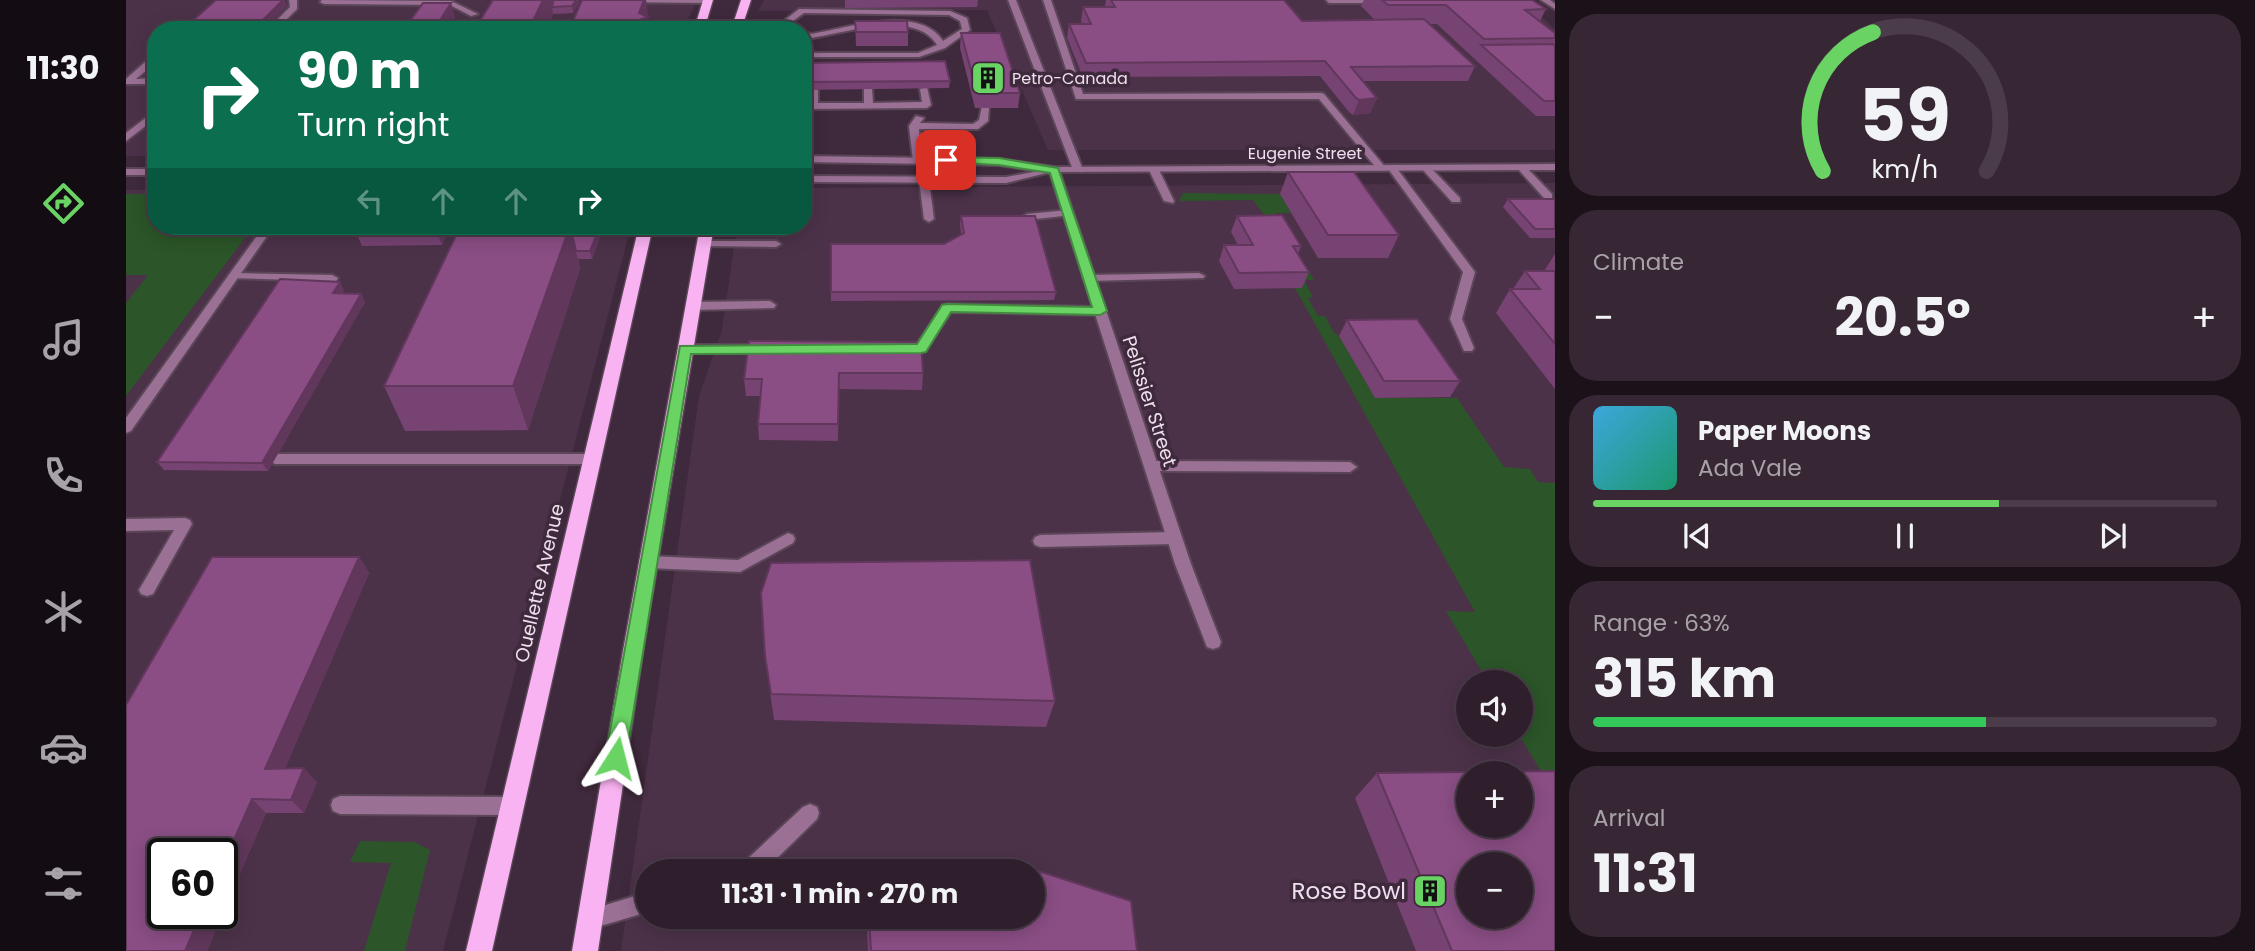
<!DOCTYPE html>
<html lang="en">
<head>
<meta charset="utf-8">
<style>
  body { margin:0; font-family:Poppins,sans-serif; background:#372735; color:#f1f3f6; height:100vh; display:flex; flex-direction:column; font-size:26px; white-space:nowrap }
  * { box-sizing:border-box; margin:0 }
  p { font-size:23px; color:#a7a2aa }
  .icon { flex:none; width:38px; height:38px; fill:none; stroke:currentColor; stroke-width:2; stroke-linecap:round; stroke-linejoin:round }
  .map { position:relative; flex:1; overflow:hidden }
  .drawer { display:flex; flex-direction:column; gap:14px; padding:14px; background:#1a1119; width:700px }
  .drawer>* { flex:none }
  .banner { position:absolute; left:21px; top:21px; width:665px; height:214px; border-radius:28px; box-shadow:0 4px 18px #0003,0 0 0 2px #4a3d49; background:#0b6e4f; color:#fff; overflow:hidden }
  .tools { position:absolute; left:1330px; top:670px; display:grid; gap:14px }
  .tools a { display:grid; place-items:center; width:77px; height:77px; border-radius:50%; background:#2f1f2d; box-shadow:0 4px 18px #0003,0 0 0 2px #4a3d49; font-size:35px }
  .speed { position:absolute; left:21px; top:838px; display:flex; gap:14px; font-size:35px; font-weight:700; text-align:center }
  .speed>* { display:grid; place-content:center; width:91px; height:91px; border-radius:50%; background:#2f1f2d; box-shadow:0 4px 18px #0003,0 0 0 2px #4a3d49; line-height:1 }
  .speed .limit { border:4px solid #111; border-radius:10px; background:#fff; color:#111 }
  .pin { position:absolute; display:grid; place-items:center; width:60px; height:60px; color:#fff; margin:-30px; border-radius:14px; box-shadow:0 4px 10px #0006 }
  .me { position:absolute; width:77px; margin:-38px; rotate:9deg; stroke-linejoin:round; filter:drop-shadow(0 0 5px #0008) }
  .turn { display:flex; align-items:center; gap:24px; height:147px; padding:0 35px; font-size:32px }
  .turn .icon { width:91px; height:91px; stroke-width:2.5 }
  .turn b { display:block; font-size:49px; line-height:60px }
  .lanes { display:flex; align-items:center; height:66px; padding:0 35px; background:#0003; justify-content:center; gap:35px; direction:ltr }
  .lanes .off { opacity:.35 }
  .big { font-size:52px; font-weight:700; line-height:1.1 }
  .drawer .widget { flex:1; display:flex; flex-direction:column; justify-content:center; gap:10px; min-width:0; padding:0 24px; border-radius:28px; background:#372735 }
  .drawer .dial { align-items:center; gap:0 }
  .dial svg { height:182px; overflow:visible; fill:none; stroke:#4a3d49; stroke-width:7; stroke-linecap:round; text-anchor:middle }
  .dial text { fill:#f1f3f6; stroke:none }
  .song { display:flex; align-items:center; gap:21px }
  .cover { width:84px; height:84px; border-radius:10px; background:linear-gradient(135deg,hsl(200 70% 55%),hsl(160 70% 35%)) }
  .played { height:7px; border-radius:4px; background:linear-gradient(90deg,#69d464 65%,#4a3d49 65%) }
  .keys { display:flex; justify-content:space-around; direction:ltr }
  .heat { display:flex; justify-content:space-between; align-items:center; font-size:38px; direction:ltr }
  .charge { height:10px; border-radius:5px; background:linear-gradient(90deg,#34c759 63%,#4a3d49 0) }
  .trip { position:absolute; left:509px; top:859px; width:410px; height:70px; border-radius:35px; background:#2f1f2d; box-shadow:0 4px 18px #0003,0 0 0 2px #4a3d49; font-weight:700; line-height:70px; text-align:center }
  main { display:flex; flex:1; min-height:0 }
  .tabs { display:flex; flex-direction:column; width:126px; justify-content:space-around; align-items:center; background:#130c12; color:#a7a2aa }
  .tabs .icon { width:49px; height:49px }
  .tabs .selected { color:#69d464 }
  .tabs b { font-size:32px; color:#f1f3f6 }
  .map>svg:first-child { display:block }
  .built { fill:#4c3249; fill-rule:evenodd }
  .green { fill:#2c5529 }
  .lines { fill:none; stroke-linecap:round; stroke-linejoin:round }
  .service-casing { stroke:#5b4658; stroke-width:4 }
  .minor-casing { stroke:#5b4658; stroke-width:4 }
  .tertiary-casing { stroke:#5b4658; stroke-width:4 }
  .primary-casing { stroke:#5b4658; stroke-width:3 }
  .service { fill:#9b7095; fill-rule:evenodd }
  .minor { fill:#9b7095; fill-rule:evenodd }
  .tertiary { fill:#9b7095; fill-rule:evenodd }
  .primary { fill:#fab3f2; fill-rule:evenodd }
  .wall { fill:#774372 }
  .shaded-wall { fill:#61375c }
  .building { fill:#8a4e84; stroke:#61375c; stroke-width:2; fill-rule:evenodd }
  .route { fill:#69d464; stroke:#448a41; stroke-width:2 }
  .labels { text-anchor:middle; stroke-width:7; stroke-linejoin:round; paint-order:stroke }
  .far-poi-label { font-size:16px; fill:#efe0ed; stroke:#3f293c; text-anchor:start }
  .far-street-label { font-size:16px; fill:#efe0ed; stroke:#3f293c }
  .street-label { font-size:19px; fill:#efe0ed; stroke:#3f293c }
  .near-poi-label { font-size:23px; fill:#efe0ed; stroke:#3f293c; text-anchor:end }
</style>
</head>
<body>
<main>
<nav class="tabs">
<b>11:30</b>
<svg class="icon selected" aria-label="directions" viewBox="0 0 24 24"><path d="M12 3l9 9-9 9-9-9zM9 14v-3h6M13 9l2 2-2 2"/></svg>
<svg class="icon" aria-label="music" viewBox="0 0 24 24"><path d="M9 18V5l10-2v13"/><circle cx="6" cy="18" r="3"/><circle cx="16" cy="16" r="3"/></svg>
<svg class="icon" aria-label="phone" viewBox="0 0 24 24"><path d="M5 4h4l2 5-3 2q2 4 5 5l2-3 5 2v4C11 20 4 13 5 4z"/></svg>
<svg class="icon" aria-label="climate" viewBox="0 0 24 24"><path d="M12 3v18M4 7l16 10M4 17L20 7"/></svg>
<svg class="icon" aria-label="car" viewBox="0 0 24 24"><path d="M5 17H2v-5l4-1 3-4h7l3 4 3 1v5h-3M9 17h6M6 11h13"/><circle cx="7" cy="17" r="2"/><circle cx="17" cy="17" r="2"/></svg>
<svg class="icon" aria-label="filters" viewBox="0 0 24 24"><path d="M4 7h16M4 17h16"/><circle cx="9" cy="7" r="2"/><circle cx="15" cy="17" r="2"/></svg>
</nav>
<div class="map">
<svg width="1429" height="951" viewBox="0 0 1429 951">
  <rect width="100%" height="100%" fill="#3f293c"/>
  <path class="built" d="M0,0H572L556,30H30V156H0Z
    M638,0H1397L1429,29V150H922L861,10L632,11Z
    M1429,183V951H495L573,396L596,330L611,226H677V188ZM1342,682H1395V735H1342ZM1342,774H1395V826H1342ZM1342,864H1395V917H1342ZM522,872H906V917H522Z
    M0,190H30V226H505L317,951H0ZM37,854H96V914H37Z"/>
  <path class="green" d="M1057,193L1154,194L1165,213H1149L1188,280H1178L1187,297L1182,298L1192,316H1199L1208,333L1213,336L1249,398H1331L1378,467L1404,469L1412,482L1429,483V795L1393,735L1395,682H1362L1320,611L1349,612L1169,288L1176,287L1150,231L1127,200L1053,201Z
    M0,194H30V226H128L0,396V303L22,275H0Z
    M234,841L289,842L304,850L279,951H238L265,863L224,862Z"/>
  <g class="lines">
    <g class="service-casing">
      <path id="service" d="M163,0H171V9L150,30H141L164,7Z
        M196,0L325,1L352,14L345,16L324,5L198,4L194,2Z
        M475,0H584L585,1L581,3L479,2Z
        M882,0H890L957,170L955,172L947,170Z
        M917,0H925L957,94L1195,93L1198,94L1260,168L1252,170L1193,99H950Z
        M1200,0H1258L1259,1L1255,3H1203Z
        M673,9L824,11L841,18L844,30L819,48L793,57H677V53H792L811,45C790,9 719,33 685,38L677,36V32L685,34C722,28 793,4 817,41L836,29L834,21L823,15L678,13L664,23L670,30H661L655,23Z
        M27,55H30V62L10,79L30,78V84H0V79Z
        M742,86L746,89L747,103L796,102L794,89L801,87L805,105L801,108L677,109V103H683L685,88L692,90V103H738V89Z
        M856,106L863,108L862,121L852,129H793L795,159L787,161L783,126L790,116L798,118L794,123L847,124L853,120Z
        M30,110V118L0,141V133Z
        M1392,165H1398L1426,194V198H1418L1392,169Z
        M1263,166H1269L1349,272L1336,319L1348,348L1346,351H1338L1324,319L1337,272L1263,170Z
        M1297,166H1303L1334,198V202H1326L1297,170Z
        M1025,168L1033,170L1048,201L1047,203L1038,201L1023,170Z
        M798,177L803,180L808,219L803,222L798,219L793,180Z
        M942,210L947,213L946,215L901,220L896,217L901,214Z
        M578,241H650L655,244L650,247L574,246L573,244Z
        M108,273L206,275L212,278L204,291L200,292L194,289L199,281L104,278L102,276Z
        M1073,273L1079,276L1077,278L963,281L957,278L963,275Z
        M644,301L650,305L648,308L567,310L561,306L567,302Z
        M821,304L974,307L980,311L974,315L825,312L799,351H774L772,348L774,345L791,344L817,305Z
        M559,345H638L644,349L638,353L555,352L553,349Z
        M149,454H467L474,459L467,464H149L142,459Z
        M1025,461L1224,462L1231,467L1224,472L1025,471L1018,466Z
        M59,518L64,520L66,524L27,594L21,596L15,594L13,590L48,530L0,531V519Z
        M1048,532L1053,534L1055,538L1053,542L1048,544L914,547L909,545L907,541L909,537L914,535Z
        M662,533L667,535L669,539L667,543L614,572L522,568L517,566L514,562L517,558L522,556L612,560Z
        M1057,558L1062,560L1065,564L1095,642L1093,647L1087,649L1081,647L1079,642L1049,564L1052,560Z
        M214,796L386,797L393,800L395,806L393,812L386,815L214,814L207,811L205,805L207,799Z
        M684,804L691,807L693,813L691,819L637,872H612L615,865L677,807Z
        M522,892V912L464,929L457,926L454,919L457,912Z"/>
    </g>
    <g class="minor-casing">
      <path id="minor" d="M928,167L933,170L1065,564L1062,568L1057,570L1052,568L1049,564L923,170Z
        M138,226H148L5,431L0,433V418Z"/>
    </g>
    <g class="tertiary-casing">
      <path id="tertiary" d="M1415,0H1424L1429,4V9Z
        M677,156L873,159L928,167L1429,164V170L925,172L880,183L677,182V176L880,177L912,171L873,165L677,162Z
        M0,169H30V175H0Z"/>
    </g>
    <g class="primary-casing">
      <path id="primary" d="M577,0H587L578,30H568Z
        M615,0H625L615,30H605Z
        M513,226H527L366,951H340Z
        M574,226H588L517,651L472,951H446L497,651Z"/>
    </g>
    <use href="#service" class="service"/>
    <use href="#minor" class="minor"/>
    <use href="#tertiary" class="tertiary"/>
    <use href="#primary" class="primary"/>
  </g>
  <path class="wall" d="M354,0H453V3L447,13L427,14L420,30H348L366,0Z
    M719,0H852L851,7L719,8Z
    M980,0H1158L1176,21L1249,20L1235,6L1238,0H1406L1420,9L1414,21L1429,33V116H1410L1311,24H1303L1349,66L1342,81H1237L1251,98L1244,113L1227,115L1223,112L1194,76L957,77L941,38L943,24H956L955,21L957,7H979Z
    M329,17L321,30H282L281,25Z
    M729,21L782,32V46H730Z
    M835,33L894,93L892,108H849L834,48Z
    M677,63L824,81L823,88L677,90Z
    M1162,172L1273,235L1262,258H1192L1154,194Z
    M1382,199L1429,200V238H1404L1377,207Z
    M835,216L930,292L928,300L705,301V244H818L835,234L834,224Z
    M1111,216L1175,246L1172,254L1183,272L1176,288L1108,289L1093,261L1098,245H1112L1105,232Z
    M325,226L316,245L236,246L229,230Z
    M478,226L466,259H452L454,269L402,430L279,431L258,386Z
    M1429,254V389L1370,313L1384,289H1387L1399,271H1418Z
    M218,290L216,293L239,302L142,471L38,470L31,462Z
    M1221,320L1334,381L1324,397L1249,398L1213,336Z
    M623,341L797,373L796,390L713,389L712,441L633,440L632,424L635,396H620L618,379Z
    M233,557L243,573L159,768L191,782L178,813H140L81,951H0Z
    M639,656L929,701L920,727L648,720Z
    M1251,773L1429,951H1290L1229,798Z
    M742,917H906L1011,951H742L741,931Z"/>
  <path class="shaded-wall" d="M157,0H159L161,6L138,30H127Z
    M414,0H429L426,7L427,14L420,30H407L406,23Z
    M450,0H453V3L447,13L446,6Z
    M518,0H520L524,30H510L513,13Z
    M325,3L329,17L321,30H312L311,25Z
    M1251,98L1244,113L1227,115L1233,100Z
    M312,226H325L316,245L310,229Z
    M444,226L454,269L402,430L387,386Z
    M474,226H478L466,259L464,251Z
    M214,282L218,290L211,302L207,293Z
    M235,294L239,302L142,471L136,463Z
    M233,557L243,573L153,783L139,769Z
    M178,768L191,782L178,813L165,800Z
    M126,799L140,813L81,951H59L75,914H96V867Z"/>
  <path class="building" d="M90,0H157L127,30H56Z
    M367,0H417L406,23H412L409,30H348Z
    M427,0H450L446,6L426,7L427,3Z
    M456,0H518L513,13L522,17L513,20L510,30H443Z
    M985,0H1158L1176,21L1298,19L1349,66L1225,67L1251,98L1233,100L1229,97L1199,61L960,63L943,24H965L957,7H989Z
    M1256,0H1406L1420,9L1399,10L1429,33V38L1358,39L1320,5H1262Z
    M297,3H325L311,25H281Z
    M729,21H781L782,32H730Z
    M835,33H874L894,93H851Z
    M1427,44L1429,46V101H1418L1355,45Z
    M819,61L824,81L677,82V63Z
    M1162,172H1228L1273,235H1202Z
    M1382,199H1428L1429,200V229H1409Z
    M1156,215L1175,246H1167L1183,272L1113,273L1098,245H1127L1111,216Z
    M835,216H909L930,292H705V244H818L838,233Z
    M231,226H312L310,229L229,230Z
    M423,226H474L464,251H450L444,226Z
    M444,226L387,386H258L334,227Z
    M1399,271H1428L1429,272V344L1384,289H1414Z
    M154,279L214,282L207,293L235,294L136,463L31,462Z
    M1291,319L1334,381H1258L1221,320Z
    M623,341L795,342L797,373H713L712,424H632L636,379H618Z
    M86,557H233L139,769L178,768L165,800L126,799L96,867V854H37V914H75L59,951H0V705Z
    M904,560L929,701L645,694L639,656L635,593L645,563Z
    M1429,771V951H1326L1251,773ZM1342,774H1395V826H1342ZM1342,864H1395V917H1342Z
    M894,865L1005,901L1011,951H745L743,917H906V872H760L797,866Z"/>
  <path class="route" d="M820,157L873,158L932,168L981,311L974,315L825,312L800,352L795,353L565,354L500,758L497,764L490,767L482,764L479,758L554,346L791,344L816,305L821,304L966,307L924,173L873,165L817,162L815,160Z"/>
  <defs>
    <g id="building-square" transform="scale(1.75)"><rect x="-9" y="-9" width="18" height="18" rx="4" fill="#69d464" stroke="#3f293c"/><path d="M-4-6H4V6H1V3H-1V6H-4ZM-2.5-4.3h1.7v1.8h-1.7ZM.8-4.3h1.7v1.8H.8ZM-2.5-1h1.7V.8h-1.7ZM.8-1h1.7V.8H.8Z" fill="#111"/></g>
  </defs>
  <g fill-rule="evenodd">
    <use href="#building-square" x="862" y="78"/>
    <use href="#building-square" x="1304" y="891"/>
  </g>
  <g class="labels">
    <g class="far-poi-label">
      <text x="886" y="84">Petro-Canada</text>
    </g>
    <g class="far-street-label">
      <text x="1179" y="159">Eugenie Street</text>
    </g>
    <g class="street-label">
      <text transform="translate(1024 401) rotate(72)" y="7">Pelissier Street</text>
      <text transform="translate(413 583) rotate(-77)" y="7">Ouellette Avenue</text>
    </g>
    <g class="near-poi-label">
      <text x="1280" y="899">Rose Bowl</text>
    </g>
  </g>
</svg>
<div class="tools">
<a><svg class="icon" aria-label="sound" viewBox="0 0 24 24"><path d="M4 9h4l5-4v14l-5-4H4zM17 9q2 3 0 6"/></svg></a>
<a>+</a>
<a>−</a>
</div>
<div class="speed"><div class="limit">60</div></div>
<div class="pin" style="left:820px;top:160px;background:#d93025"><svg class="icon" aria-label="arrive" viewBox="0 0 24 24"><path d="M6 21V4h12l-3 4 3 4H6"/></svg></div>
<svg class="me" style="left:490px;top:758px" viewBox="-20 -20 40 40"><path d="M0-17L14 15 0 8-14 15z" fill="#69d464" stroke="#fff" stroke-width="4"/></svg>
<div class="trip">11:31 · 1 min · 270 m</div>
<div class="banner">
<div class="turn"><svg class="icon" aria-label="right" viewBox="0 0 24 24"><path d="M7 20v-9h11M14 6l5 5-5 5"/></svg><div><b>90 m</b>Turn right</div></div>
<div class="lanes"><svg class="icon off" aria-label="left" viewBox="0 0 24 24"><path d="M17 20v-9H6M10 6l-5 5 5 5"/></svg><svg class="icon off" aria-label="ahead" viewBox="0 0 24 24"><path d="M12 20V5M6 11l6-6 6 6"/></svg><svg class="icon off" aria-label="ahead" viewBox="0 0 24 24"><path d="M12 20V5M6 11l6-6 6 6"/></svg><svg class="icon" aria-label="right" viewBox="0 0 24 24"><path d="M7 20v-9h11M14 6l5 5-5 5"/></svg></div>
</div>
</div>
<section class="drawer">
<div class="widget dial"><svg viewBox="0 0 100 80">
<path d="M14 69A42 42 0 1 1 86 69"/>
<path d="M14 69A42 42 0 0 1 36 8" stroke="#69d464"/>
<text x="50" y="56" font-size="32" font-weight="700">59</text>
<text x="50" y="72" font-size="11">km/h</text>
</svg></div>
<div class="widget"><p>Climate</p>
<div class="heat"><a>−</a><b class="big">20.5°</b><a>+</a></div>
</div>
<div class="widget">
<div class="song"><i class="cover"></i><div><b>Paper Moons</b><p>Ada Vale</p></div></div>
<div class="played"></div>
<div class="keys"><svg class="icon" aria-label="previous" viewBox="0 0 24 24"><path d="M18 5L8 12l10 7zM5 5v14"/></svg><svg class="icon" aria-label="pause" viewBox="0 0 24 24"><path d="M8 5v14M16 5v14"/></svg><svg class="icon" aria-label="next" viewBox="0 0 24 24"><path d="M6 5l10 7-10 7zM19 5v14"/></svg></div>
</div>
<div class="widget"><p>Range · 63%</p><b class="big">315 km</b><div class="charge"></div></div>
<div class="widget"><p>Arrival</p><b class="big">11:31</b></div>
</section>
</main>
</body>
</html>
